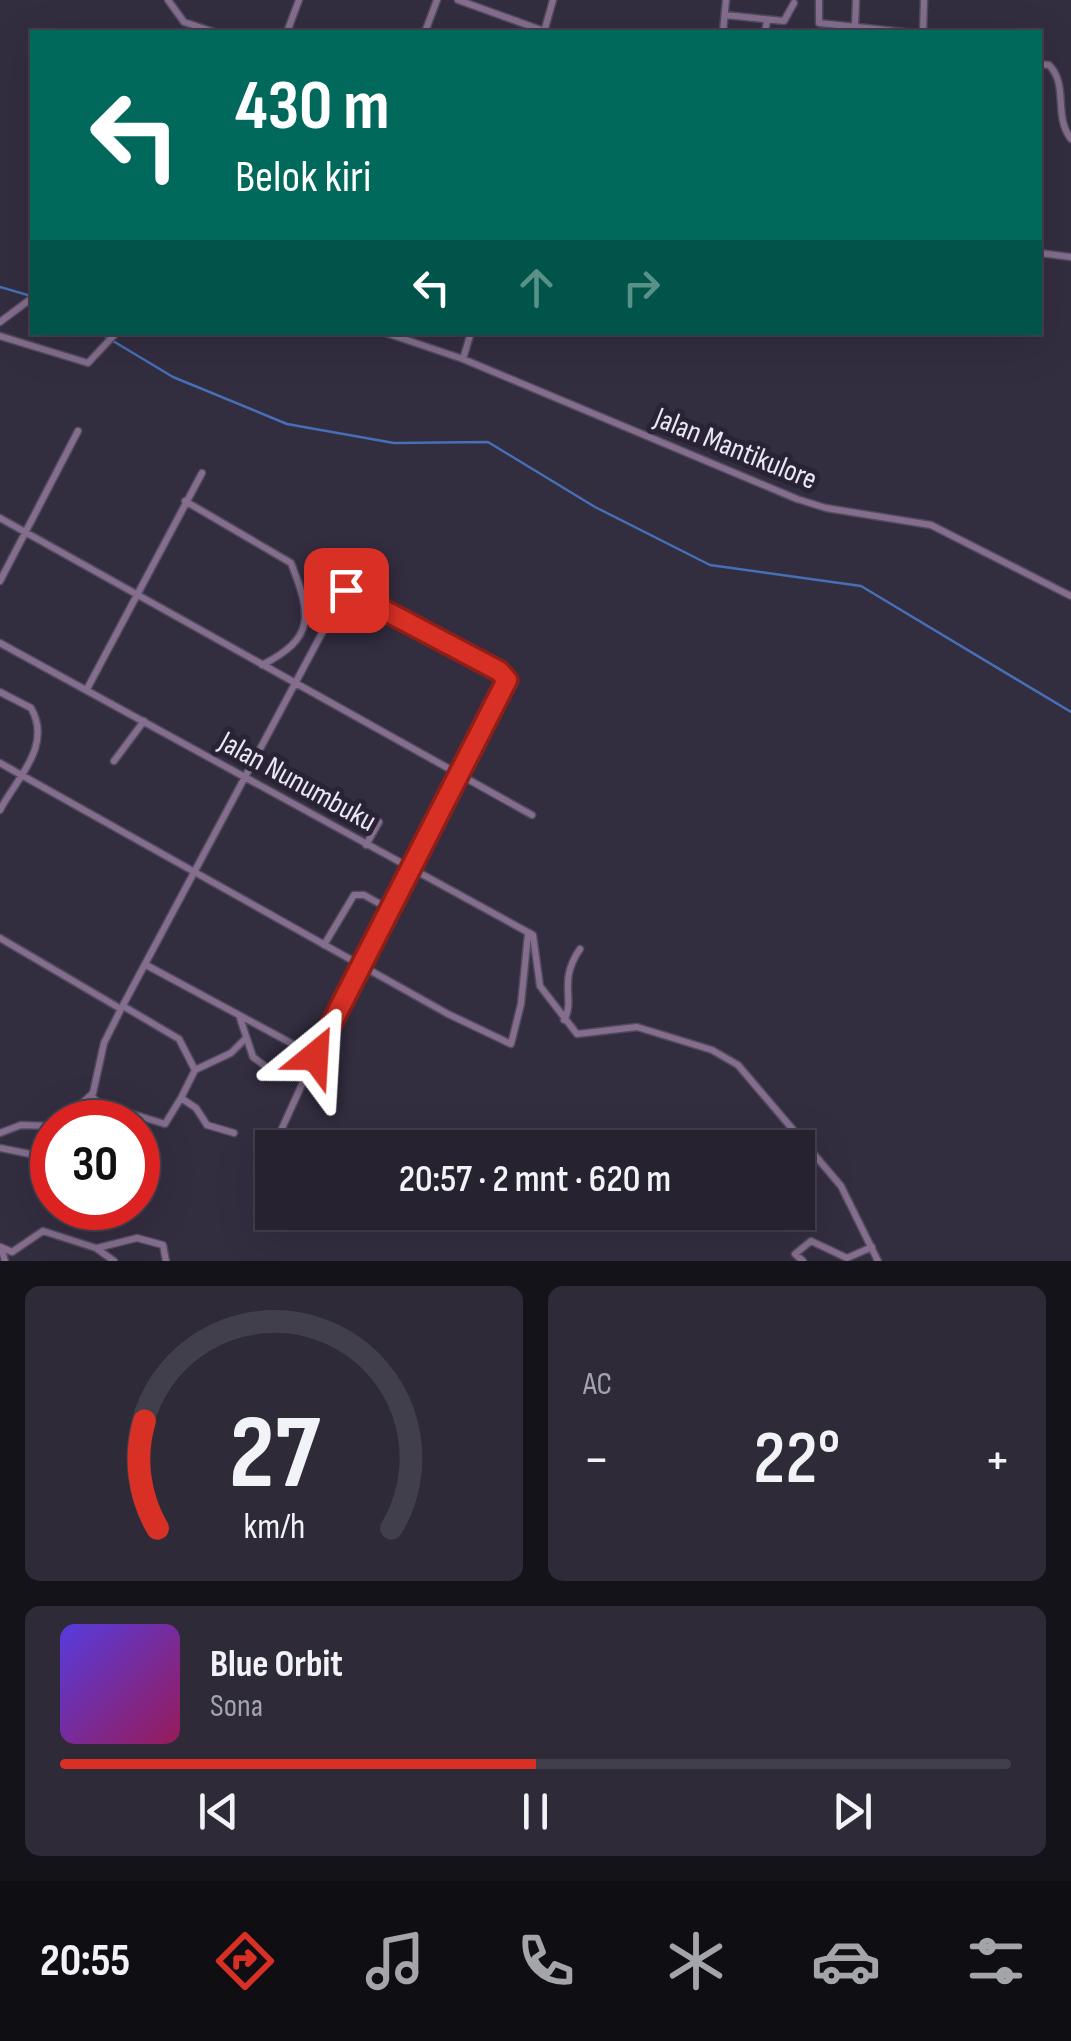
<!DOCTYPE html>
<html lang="id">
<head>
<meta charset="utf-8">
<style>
  body { margin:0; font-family:"Sofia Sans Condensed",sans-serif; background:#2e2a38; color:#f1f3f6; height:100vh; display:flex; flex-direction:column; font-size:38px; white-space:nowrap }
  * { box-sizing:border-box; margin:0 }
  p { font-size:32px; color:#a4a4ab }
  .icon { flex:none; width:55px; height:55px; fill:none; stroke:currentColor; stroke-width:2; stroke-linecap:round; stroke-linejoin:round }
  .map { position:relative; height:1261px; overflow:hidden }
  .panel { display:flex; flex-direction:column; gap:25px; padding:25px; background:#15131a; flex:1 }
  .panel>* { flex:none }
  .hud { position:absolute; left:30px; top:30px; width:1012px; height:305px; border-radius:0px; box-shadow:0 10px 40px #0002,0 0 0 2px #423f4c; background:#00695c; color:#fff; overflow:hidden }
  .speed { position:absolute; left:30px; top:1100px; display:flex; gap:20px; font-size:50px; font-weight:700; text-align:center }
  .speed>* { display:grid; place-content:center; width:130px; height:130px; border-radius:50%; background:#262230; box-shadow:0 10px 40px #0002,0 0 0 2px #423f4c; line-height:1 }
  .speed .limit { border:15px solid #d22; background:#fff; color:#111 }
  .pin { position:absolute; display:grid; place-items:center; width:85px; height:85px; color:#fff; margin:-42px; border-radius:20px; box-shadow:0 5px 15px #0006 }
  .me { position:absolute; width:110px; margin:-55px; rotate:27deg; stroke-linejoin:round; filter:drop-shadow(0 0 8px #0008) }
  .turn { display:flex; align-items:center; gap:35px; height:210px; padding:0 40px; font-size:45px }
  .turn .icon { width:130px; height:130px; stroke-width:2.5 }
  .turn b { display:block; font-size:70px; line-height:85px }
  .lanes { display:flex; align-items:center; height:95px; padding:0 40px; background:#0003; justify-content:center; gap:50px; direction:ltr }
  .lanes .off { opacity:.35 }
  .big { font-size:75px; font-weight:600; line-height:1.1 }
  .panel .tile { flex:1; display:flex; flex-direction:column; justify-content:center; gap:15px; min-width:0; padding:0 35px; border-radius:15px; background:#2e2a38 }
  .panel .dial { align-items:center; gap:0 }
  .dial svg { height:260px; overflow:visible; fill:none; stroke:#423f4c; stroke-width:7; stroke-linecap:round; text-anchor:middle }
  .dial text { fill:#f1f3f6; stroke:none }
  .song { display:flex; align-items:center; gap:30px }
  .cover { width:120px; height:120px; border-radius:15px; background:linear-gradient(135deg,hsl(250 70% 55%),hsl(330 70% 35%)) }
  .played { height:10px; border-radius:5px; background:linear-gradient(90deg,#d93025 50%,#423f4c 50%) }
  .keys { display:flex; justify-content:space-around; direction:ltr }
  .heat { display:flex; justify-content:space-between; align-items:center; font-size:55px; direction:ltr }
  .panel .tiles { flex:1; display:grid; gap:25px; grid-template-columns:1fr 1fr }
  .tile:last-child { grid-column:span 2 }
  .trip { position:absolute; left:255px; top:1130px; width:560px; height:100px; border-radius:0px; background:#262230; box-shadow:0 10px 40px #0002,0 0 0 2px #423f4c; font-weight:600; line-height:100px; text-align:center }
  .dock { display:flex; height:160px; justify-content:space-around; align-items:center; background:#0f0e13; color:#a4a4ab }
  .dock .icon { width:70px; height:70px }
  .dock .on { color:#d93025 }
  .dock b { font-size:45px; color:#f1f3f6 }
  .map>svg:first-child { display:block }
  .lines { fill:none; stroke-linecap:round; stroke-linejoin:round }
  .stream { stroke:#476fb6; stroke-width:2.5 }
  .street-casing { stroke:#504b5d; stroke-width:9 }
  .street { stroke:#846d8d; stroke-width:6 }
  .route-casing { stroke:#8d1f18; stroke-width:25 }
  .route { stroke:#d93025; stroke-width:18 }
  .labels { text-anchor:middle; stroke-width:10; stroke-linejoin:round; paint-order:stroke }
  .street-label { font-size:30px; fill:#ebe7f4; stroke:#292335 }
</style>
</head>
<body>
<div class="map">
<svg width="1071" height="1261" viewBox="0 0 1071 1261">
  <rect width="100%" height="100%" fill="#332d40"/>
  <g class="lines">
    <path class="stream" d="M0,287L31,296
      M98,332L173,377L287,424L394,443L488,442L595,507L710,565L861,586L1071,712"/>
    <g class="street-casing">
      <path id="street" d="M168,0L184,22L214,32
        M458,0L544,31
        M819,0V23L904,32
        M725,15L784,21L794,3
        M855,27L856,0
        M287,32L299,0
        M425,32L437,0
        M544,32L553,0
        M723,32L726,0
        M765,32L767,21
        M923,32L924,0
        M1040,64L1049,65C1069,85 1053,116 1071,139
        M1040,253L1071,257
        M0,322L32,298
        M383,332L463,359L797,499L826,508L931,525L1071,596
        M0,336L88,363L117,332
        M463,359L471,332
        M185,501L291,563C312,616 315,638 262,665
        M0,518L532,815
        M0,581L78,431
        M0,643L533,935L540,986L577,1034L637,1027L712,1050L738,1065L841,1186L878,1261
        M87,689L202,473
        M0,692L31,708C53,746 16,779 0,810
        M114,761L144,721
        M0,763L448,1014L511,1044L521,1004L528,934
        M366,845L379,822
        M0,938L121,1009L345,590L504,675L506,685L315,1056L148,966
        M324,945L354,895H364L391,910
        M123,1006L179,1039L195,1070L181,1098
        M240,1018L253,1057L273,1072L314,1059
        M564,1020C576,1000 557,982 580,949
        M195,1070L231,1053L244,1040
        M91,1096L100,1104L165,1124L181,1098L196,1108L207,1125L234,1133
        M71,1122L78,1107L93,1093L104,1043L121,1009
        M0,1133L21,1125L52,1126
        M0,1148L35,1155L52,1152
        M273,1148L314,1058
        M1,1247L12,1252L43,1231L96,1248L114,1261
        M1,1247L5,1261
        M97,1248L137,1238L163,1245L166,1261
        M803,1261L795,1254L811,1241L847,1258L872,1247"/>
    </g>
    <use href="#street" class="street"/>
  </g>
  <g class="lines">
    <g class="route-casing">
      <path id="route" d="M315,1056L507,680L499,671L346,590"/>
    </g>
    <use href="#route" class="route"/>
  </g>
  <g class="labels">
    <g class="street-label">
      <text transform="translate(736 448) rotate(22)" y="10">Jalan Mantikulore</text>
      <text transform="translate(298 781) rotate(29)" y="10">Jalan Nunumbuku</text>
    </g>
  </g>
</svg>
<div class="speed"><div class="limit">30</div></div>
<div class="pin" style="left:346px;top:590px;background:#d93025"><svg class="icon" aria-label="arrive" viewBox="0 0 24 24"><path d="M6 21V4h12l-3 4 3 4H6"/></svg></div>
<svg class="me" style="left:315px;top:1056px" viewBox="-20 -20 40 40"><path d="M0-17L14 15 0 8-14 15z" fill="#d93025" stroke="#fff" stroke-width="4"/></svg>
<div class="trip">20:57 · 2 mnt · 620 m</div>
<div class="hud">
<div class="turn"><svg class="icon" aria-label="left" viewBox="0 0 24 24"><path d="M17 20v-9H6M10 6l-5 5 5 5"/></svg><div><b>430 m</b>Belok kiri</div></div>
<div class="lanes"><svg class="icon" aria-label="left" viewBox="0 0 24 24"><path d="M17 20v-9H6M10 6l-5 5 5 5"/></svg><svg class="icon off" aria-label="ahead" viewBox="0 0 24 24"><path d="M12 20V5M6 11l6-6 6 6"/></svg><svg class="icon off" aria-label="right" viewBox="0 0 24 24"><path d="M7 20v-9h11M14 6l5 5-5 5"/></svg></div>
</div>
</div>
<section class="panel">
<div class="tiles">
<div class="tile dial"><svg viewBox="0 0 100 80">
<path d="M14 69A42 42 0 1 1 86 69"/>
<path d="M14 69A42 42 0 0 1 10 36" stroke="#d93025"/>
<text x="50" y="56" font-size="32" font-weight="700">27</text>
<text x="50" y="72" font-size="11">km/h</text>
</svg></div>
<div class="tile"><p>AC</p>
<div class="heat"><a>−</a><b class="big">22°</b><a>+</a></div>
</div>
<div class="tile">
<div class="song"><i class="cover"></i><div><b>Blue Orbit</b><p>Sona</p></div></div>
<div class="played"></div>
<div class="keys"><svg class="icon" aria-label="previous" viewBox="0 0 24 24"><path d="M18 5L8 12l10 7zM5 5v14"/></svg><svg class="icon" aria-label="pause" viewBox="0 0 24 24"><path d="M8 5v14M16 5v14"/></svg><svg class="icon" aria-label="next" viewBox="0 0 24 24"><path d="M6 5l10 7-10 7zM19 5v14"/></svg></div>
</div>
</div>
</section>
<nav class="dock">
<b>20:55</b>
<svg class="icon on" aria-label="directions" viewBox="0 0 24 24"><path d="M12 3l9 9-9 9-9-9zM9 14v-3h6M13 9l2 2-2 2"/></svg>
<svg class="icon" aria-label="music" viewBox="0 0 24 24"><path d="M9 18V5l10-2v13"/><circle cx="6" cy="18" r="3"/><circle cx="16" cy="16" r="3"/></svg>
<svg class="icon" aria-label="phone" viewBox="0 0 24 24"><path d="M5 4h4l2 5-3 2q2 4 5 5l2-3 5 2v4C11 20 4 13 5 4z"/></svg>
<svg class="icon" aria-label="climate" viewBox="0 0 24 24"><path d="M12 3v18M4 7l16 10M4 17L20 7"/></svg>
<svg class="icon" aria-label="car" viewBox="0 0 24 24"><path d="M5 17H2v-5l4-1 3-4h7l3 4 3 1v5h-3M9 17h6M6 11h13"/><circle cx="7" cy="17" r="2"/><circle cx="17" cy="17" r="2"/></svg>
<svg class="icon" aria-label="filters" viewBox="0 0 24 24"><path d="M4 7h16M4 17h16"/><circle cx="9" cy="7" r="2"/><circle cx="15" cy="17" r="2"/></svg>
</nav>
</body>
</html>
